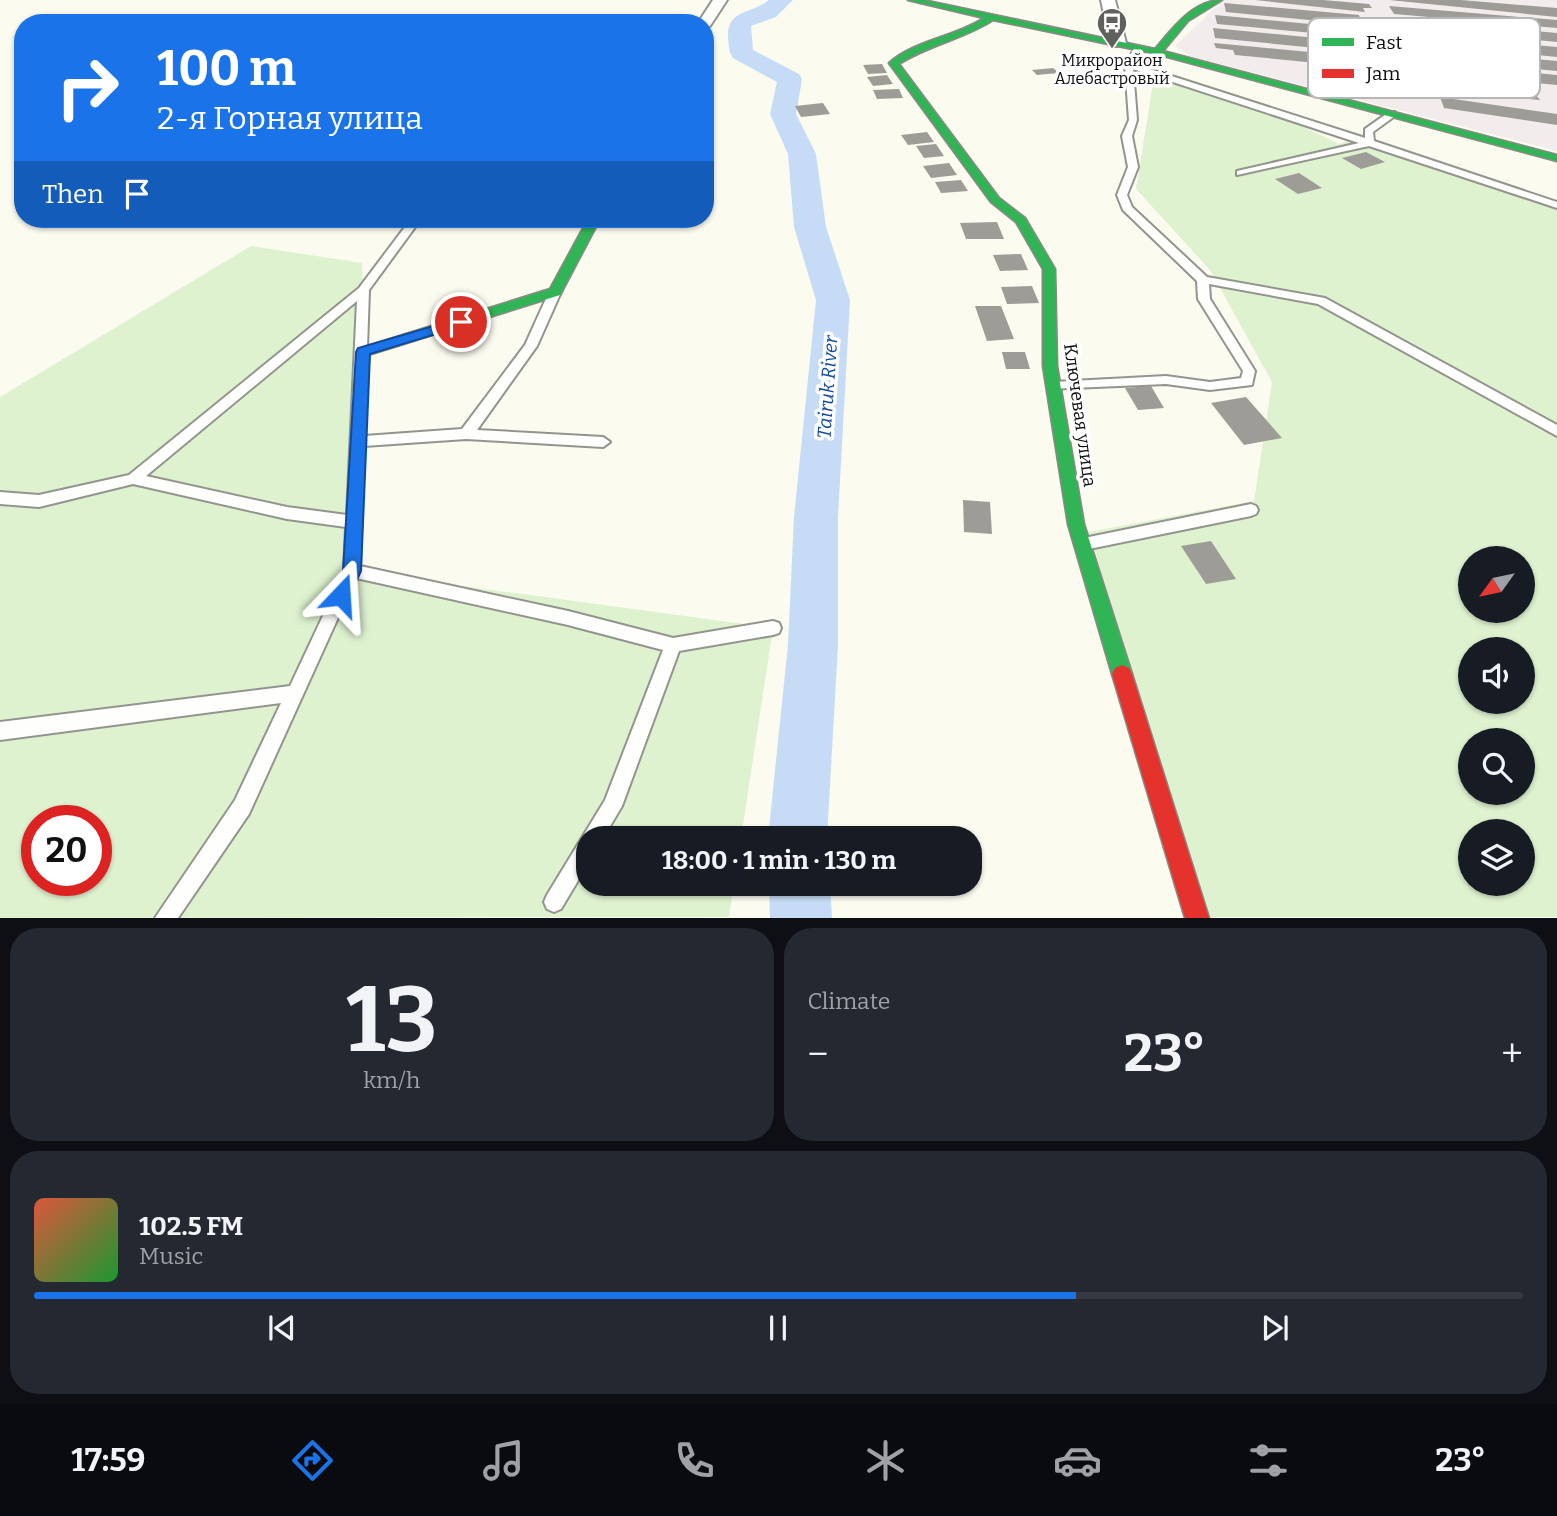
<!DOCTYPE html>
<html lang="en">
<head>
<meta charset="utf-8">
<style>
  body { margin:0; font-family:Bitter,serif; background:#242831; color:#f1f3f6; height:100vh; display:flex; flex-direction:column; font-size:26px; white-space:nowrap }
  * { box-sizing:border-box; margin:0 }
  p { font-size:23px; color:#9ea1a6 }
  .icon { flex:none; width:38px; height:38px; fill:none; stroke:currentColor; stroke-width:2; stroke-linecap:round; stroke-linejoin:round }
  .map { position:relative; height:918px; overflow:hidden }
  .sheet { display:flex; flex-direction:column; gap:10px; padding:10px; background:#0d0f14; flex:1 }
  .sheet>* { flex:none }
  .top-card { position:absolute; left:14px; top:14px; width:700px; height:214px; border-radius:28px; box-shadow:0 2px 5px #0004; background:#1a73e8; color:#fff; overflow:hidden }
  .needle { width:46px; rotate:237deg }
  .tools { position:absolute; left:1458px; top:546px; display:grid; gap:14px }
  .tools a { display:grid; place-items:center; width:77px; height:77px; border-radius:50%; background:#171b24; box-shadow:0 2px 5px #0004; font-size:35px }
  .speed { position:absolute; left:21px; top:805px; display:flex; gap:14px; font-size:35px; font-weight:700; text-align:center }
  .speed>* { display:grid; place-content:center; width:91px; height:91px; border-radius:50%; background:#171b24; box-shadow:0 2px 5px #0004; line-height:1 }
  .speed .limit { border:10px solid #d22; background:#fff; color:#111 }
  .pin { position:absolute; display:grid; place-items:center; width:60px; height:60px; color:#fff; margin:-30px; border:4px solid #fff; border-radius:50%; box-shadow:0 2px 7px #0007 }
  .me { position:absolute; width:77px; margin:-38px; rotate:20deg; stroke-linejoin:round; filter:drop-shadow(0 0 5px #0008) }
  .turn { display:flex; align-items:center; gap:24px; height:147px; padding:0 28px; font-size:32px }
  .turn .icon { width:91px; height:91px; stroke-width:2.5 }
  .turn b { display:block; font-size:49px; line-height:60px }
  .then { display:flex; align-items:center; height:66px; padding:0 28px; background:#0003; gap:14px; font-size:26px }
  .big { font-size:52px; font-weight:700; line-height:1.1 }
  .sheet .card { flex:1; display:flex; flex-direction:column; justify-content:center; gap:10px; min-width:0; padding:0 24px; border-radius:28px; background:#242831 }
  .sheet .dial { align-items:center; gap:0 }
  .dial b { font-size:91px; line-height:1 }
  .song { display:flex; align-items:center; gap:21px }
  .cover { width:84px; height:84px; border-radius:10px; background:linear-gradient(135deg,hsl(10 70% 55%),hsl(130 70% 35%)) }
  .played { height:7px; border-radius:4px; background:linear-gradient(90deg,#1a73e8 70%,#363941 70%) }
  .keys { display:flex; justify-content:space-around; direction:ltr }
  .heat { display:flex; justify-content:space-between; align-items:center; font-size:38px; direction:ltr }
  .sheet .tiles { flex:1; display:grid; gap:10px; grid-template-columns:1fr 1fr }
  .card:last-child { grid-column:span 2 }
  .trip { position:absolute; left:576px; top:826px; width:406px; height:70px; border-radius:28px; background:#171b24; box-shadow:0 2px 5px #0004; font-weight:700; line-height:70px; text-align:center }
  .tabs { display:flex; height:112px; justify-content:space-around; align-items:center; background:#090b0e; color:#9ea1a6 }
  .tabs .icon { width:49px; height:49px }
  .tabs .selected { color:#1a73e8 }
  .tabs b { font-size:32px; color:#f1f3f6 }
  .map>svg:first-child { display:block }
  .industrial { fill:#f3eced }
  .green { fill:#def2d0; fill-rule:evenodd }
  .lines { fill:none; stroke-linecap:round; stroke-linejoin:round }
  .river { fill:#c6dcf6; fill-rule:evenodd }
  .building { fill:#9e9c96 }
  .lane-casing { stroke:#94948f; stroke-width:4 }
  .street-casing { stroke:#94948f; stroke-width:4 }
  .fast-casing { stroke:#8a8a85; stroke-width:3 }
  .jam-casing { stroke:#8a8a85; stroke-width:3 }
  .lane { fill:#fefefd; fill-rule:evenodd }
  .street { fill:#fefefd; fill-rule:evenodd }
  .fast { fill:#30b455; fill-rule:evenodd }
  .jam { fill:#e5322d; fill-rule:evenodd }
  .route { fill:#1a73e8; stroke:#114b97; stroke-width:2 }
  .labels { text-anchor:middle; stroke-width:7; stroke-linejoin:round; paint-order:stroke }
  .far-poi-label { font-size:16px; fill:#0c0c0c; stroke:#fff }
  .street-label { font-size:18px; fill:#0c0c0c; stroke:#fff }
  .water-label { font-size:19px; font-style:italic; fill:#1249a2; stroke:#fff }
  .key { fill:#fff; stroke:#b6b6b6; stroke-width:2 }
  .key-label { font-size:19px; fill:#0c0c0c }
</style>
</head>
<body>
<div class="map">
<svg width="1557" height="918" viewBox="0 0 1557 918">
  <rect width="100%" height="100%" fill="#fbfbf0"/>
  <path class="industrial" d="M1223,0H1557V151L1190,56L1175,46Z"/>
  <path class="green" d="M1155,71L1252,102L1339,144L1358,138L1557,209V917H1205L1089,532L1254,501L1272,382L1210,270L1136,189ZM1470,558H1522V611H1470ZM1470,649H1522V702H1470ZM1470,740H1522V793H1470ZM1470,831H1522V884H1470Z
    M251,246L362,263L365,326L352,571L773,628L741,838H588V884H734L729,917L0,918V397ZM37,821H96V880H37Z"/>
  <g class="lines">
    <path class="river" d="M769,0H793L776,17L751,26L753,50L799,74L802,79L796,114L816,154L826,227L850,300L838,517V645L827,838H768L788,645L794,517L816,300L794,227L788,154L770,114L777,82L733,58C728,51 729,45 728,37C727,9 751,15 769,0Z
      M769,884H830L832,918H770Z"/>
  </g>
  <path class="building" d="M1255,0H1323L1369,4L1372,8H1363L1365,12Z
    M1389,0H1461L1557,8V17Z
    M1224,3L1359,15L1361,21L1338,19L1340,23L1226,12Z
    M1389,6L1557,20V28L1394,14Z
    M1215,15L1352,28L1354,32L1365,33L1368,38L1217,24Z
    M1406,19L1557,33V42L1412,28Z
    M1213,28L1401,46L1404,52L1395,51L1398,56L1215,38Z
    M1409,34L1557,47V57L1415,43Z
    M1214,43L1413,62L1420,73L1235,55L1233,50L1216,48Z
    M1414,48L1557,61V71L1420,58Z
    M1426,62L1557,75V85L1432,73Z
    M882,64L887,73L868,74L863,65Z
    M1053,68L1059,73L1037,75L1032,70Z
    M1317,68L1531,89L1540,100L1321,78Z
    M887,75L893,84L873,86L867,77Z
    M899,89L903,98L877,99L873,90Z
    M1440,97L1557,114V125L1444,108Z
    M823,103L830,114L801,117L795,106Z
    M927,132L934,142L908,145L901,135Z
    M936,144L944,156L924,158L916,146Z
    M1366,152L1385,162L1361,169L1342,158Z
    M949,163L957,175L931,178L923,166Z
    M1299,173L1322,188L1298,194L1275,179Z
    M961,180L968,191L941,193L935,182Z
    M997,222L1004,239H966L960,223Z
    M1021,254L1028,270L1000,271L993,255Z
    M1032,286L1039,303L1007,304L1001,287Z
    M975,306H1001L1014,339L987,341Z
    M1002,352H1025L1030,369H1006Z
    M1151,386L1164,408L1138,410L1125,388Z
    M1246,397L1282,438L1244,445L1211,403Z
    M963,500L990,502L992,534L964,532Z
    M1211,541L1236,579L1206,584L1181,546Z"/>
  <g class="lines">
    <g class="lane-casing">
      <path id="lane" d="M1136,46L1143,48L1134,64L1365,138V129L1389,112H1395V116L1373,132L1374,141L1557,202V208L1369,146L1237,175V171L1359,143L1133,69L1137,120L1132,136L1138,167L1127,195L1132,207L1207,277L1325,298L1557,425V436L1318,304L1209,284L1210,299L1255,371L1252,385L1210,390L1166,384L1048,389L1047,386L1048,383L1053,382L1166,376L1210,382L1241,378L1243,371L1198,299L1197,281L1123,210L1117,195L1128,167L1122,136L1129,120L1125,65Z
        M411,219H421L369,290L364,436L462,429L525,345L549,292L555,288L561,292L537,346L477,430L603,437L610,442L603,447L466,439L364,446L360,566L568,611L673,638L773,621L779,623L781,628L779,633L773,635L679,651L622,806L603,838H588V864L561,909L554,912L547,909L544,902L547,895L605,800L663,650L568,625L356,578L249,814L178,918H155L235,800L281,703L0,740V722L290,686L344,571L346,527L287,519L133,484L39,507L0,504V492L39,495L129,475L359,288ZM357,301L347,515L287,507L146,476Z
        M1251,504L1256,506L1258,510L1256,514L1251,516L1084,550L1079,548L1076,544L1079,540L1084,538Z"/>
    </g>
    <g class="street-casing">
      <path id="street" d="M713,0H727L710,26L705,27V23H698Z
        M1101,0H1115L1126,43L1123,46H1113L1110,43Z"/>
    </g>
    <g class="fast-casing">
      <path id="fast" d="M908,0H923L1155,49C1172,29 1193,0 1222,0L1188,21L1163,51L1557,155V161L1156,54L993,20C964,39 928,45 899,64L999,198L1025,218L1055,269L1057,366L1084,524L1132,674L1129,680L1122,683L1115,680L1112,674L1068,524L1043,366V269L1016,222L991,202L889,63C915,40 955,37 984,18Z
        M588,219H600L560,295L368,355L363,357L356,352L358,349L550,289Z"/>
    </g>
    <g class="jam-casing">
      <path id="jam" d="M1122,665L1129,668L1132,674L1209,918H1185L1112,674L1115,668Z"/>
    </g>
    <use href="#lane" class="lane"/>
    <use href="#street" class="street"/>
    <use href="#fast" class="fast"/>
    <use href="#jam" class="jam"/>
  </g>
  <path class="route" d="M461,318L468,322L466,325L370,354L361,571L347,601H334L332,595L343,571L356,352L358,348Z"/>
  <defs>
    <g id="bus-pin" transform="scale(1.575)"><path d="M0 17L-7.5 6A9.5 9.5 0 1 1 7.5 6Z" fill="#60605c" stroke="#fff"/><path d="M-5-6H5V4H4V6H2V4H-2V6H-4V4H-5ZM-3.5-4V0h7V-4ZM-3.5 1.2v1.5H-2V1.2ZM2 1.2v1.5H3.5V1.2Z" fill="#fff"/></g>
  </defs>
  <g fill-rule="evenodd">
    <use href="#bus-pin" x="1112" y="23"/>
  </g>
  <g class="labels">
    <g class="far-poi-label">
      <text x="1112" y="66">Микрорайон<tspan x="1112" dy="18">Алебастровый</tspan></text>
    </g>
    <g class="street-label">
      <text transform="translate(1080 415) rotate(82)" y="6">Ключевая улица</text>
    </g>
    <g class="water-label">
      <text transform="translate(827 387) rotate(-86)" y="7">Tairuk River</text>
    </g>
  </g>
  <rect x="1308" y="18" width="232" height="80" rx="10" class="key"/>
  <rect x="1322" y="38" width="32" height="8" fill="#30b455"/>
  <rect x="1322" y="69" width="32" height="9" fill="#e5322d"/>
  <g class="key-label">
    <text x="1366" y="49">Fast</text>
    <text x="1366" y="80">Jam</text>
  </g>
</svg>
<div class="tools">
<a><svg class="needle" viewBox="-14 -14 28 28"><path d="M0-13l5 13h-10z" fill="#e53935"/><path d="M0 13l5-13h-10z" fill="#9ea1a6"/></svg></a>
<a><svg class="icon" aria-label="sound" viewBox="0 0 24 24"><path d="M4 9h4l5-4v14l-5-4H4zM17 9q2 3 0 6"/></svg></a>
<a><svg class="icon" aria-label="search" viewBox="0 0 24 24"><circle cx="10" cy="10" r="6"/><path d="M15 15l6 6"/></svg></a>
<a><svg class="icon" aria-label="layers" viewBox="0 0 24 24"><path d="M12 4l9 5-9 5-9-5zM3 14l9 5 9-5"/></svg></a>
</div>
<div class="speed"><div class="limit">20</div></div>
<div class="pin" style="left:461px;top:322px;background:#d93025"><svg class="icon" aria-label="arrive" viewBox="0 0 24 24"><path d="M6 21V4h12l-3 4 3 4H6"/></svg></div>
<svg class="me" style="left:341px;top:595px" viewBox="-20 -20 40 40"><path d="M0-17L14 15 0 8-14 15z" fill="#1a73e8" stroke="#fff" stroke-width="4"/></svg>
<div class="trip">18:00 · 1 min · 130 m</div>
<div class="top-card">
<div class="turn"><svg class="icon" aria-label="right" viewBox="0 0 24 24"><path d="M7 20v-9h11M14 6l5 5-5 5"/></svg><div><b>100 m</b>2-я Горная улица</div></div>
<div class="then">Then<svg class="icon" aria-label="arrive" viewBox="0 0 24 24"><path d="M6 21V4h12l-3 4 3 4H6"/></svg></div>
</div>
</div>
<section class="sheet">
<div class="tiles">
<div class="card dial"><b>13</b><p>km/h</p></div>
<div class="card"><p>Climate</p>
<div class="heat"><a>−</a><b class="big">23°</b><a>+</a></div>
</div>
<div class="card">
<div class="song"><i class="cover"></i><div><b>102.5 FM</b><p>Music</p></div></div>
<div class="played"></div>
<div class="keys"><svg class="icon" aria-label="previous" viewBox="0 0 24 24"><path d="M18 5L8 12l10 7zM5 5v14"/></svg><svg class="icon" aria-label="pause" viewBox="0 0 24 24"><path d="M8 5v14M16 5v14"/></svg><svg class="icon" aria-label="next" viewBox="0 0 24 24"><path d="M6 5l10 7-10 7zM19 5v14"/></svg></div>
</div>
</div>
</section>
<nav class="tabs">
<b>17:59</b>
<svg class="icon selected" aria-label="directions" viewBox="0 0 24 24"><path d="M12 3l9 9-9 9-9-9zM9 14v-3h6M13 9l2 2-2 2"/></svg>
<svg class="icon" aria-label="music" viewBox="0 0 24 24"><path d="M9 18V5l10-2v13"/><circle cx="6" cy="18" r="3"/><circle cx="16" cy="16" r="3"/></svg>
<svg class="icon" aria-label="phone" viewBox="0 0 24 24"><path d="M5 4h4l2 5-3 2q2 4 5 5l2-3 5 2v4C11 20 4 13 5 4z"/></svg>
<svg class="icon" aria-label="climate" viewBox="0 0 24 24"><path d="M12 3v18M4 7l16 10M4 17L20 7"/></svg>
<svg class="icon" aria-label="car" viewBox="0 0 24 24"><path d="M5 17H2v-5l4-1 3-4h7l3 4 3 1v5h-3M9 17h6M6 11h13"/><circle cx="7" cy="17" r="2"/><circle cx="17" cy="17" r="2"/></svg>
<svg class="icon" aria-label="filters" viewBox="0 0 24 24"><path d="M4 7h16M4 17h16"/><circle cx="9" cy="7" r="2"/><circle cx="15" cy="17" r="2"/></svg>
<b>23°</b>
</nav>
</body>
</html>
